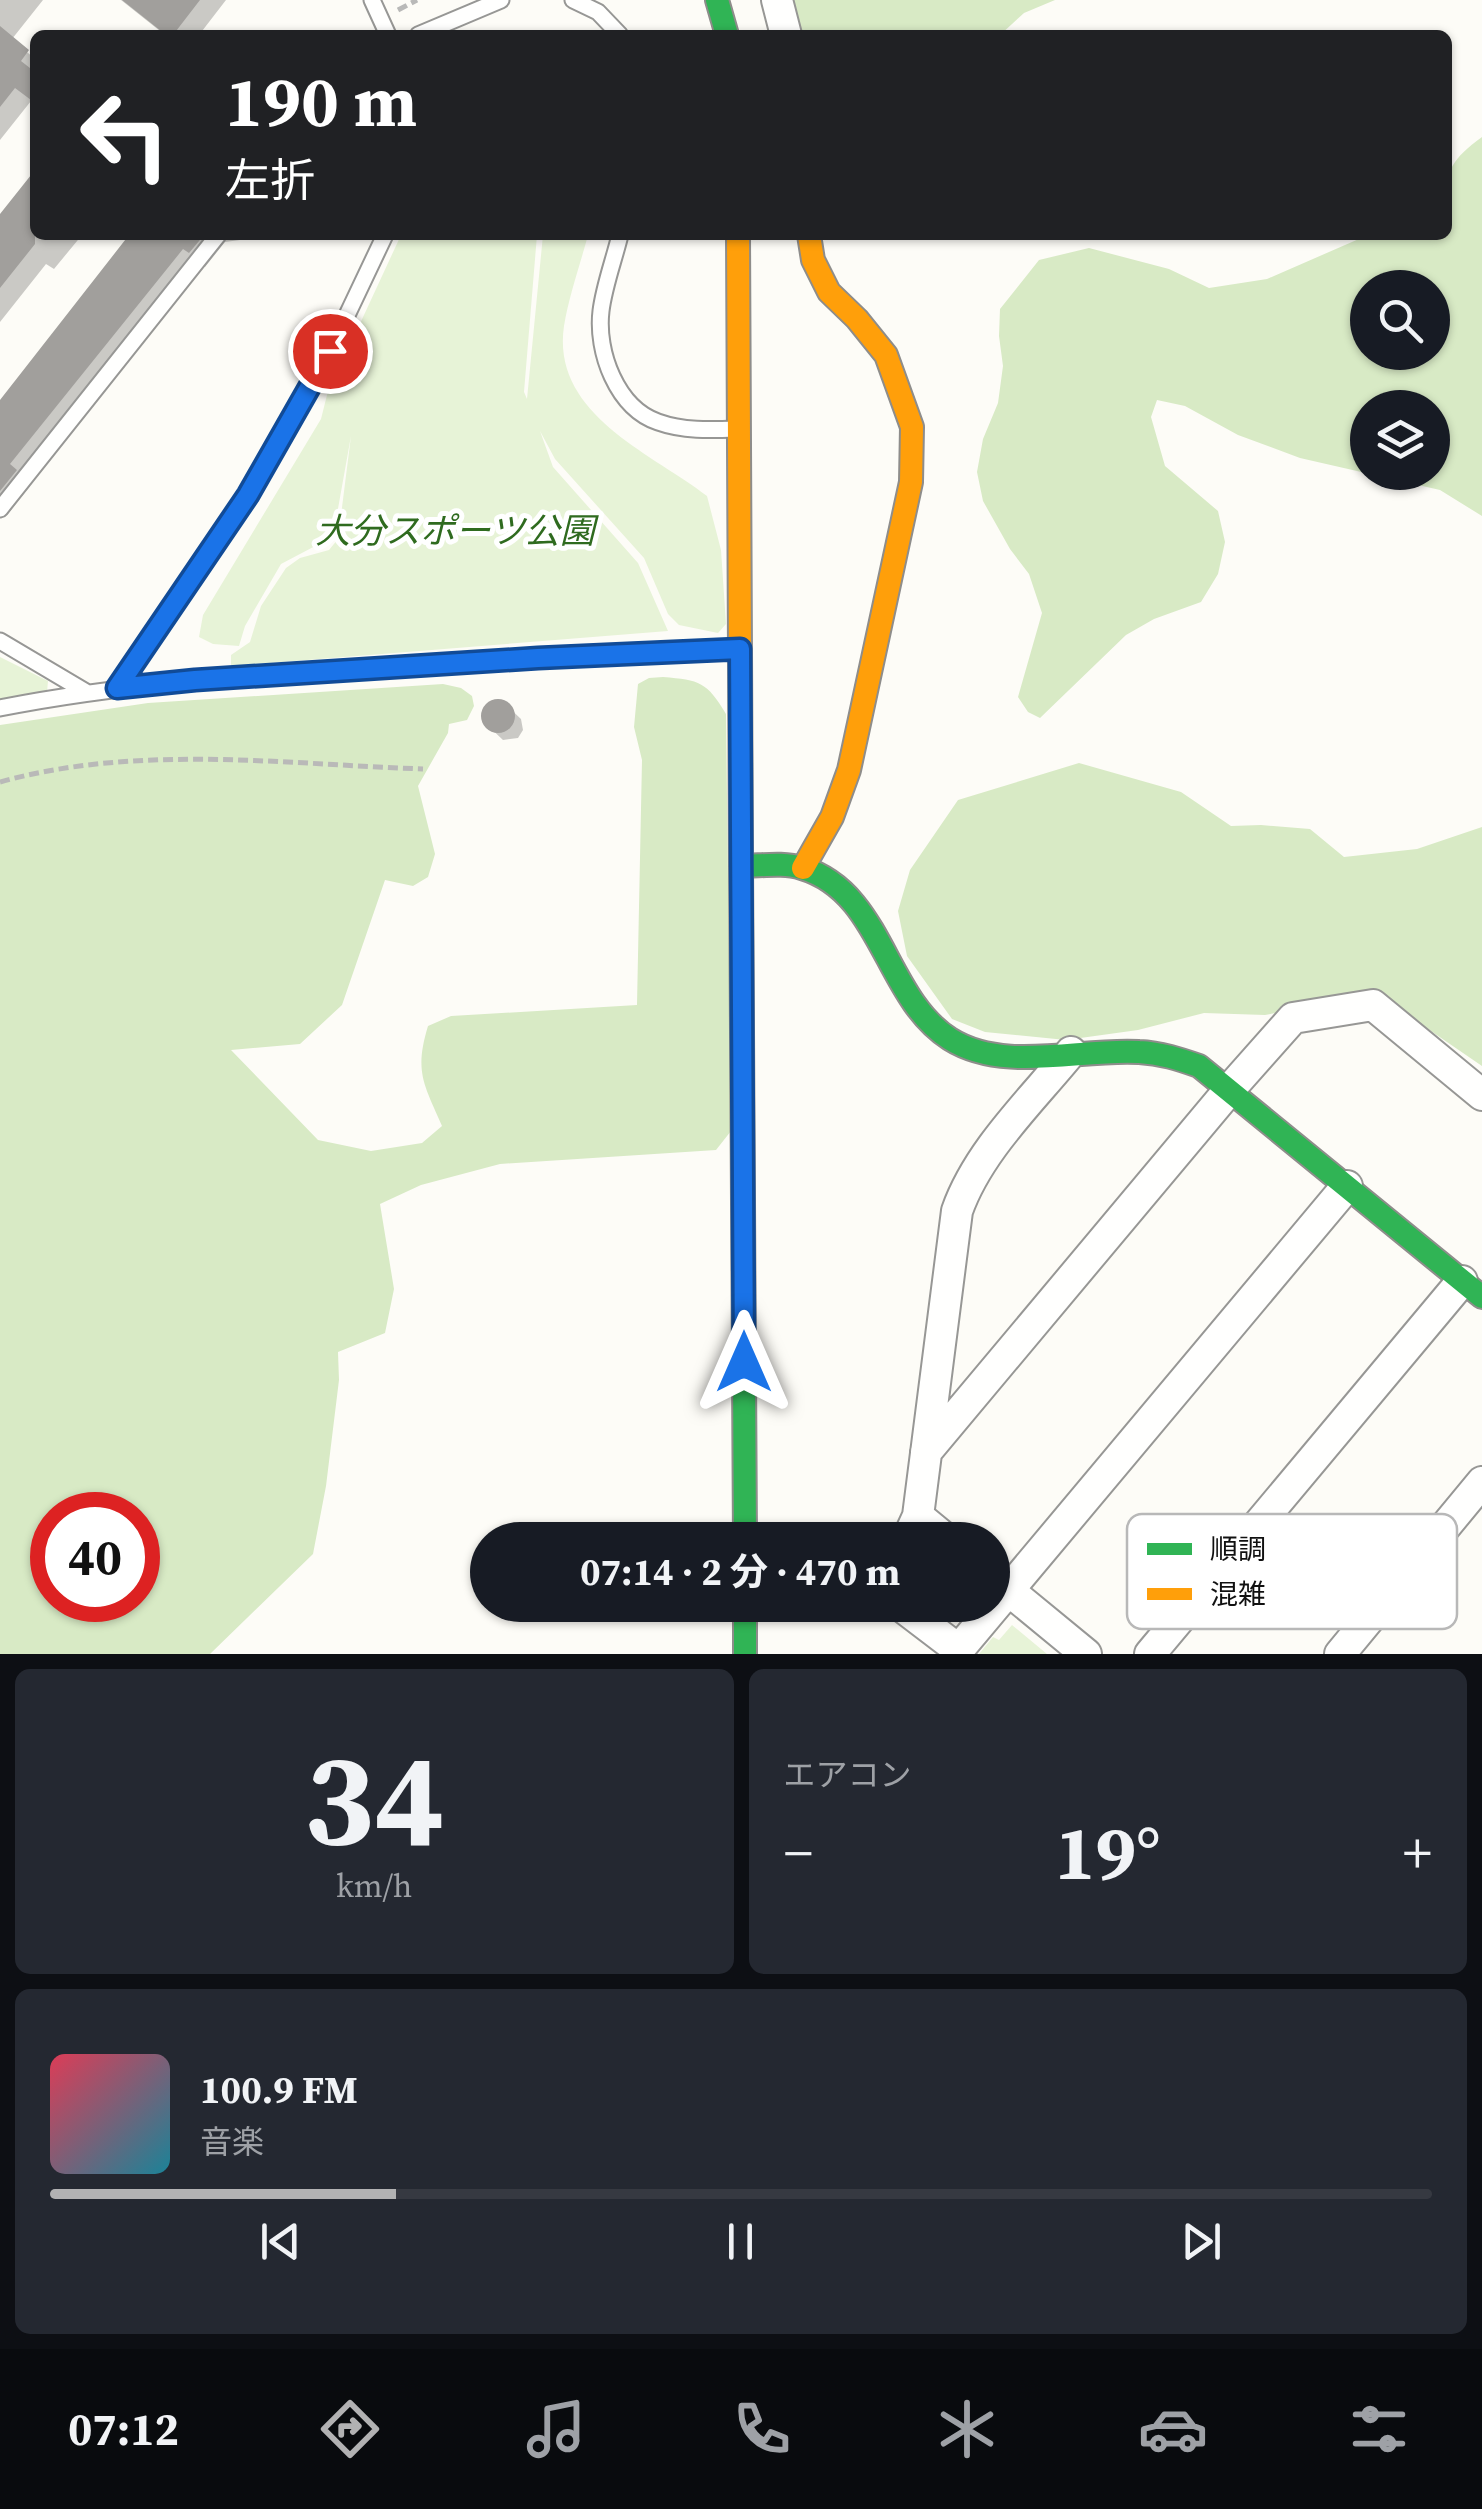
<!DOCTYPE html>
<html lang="ja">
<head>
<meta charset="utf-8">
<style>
  body { margin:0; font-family:"Source Serif 4","Noto Sans JP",serif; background:#242831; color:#f1f3f6; height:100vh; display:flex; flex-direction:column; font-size:38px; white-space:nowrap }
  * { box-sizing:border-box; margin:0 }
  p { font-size:32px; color:#9ea1a6 }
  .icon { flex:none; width:55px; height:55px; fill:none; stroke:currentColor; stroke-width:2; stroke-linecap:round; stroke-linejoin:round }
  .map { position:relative; height:1654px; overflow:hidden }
  .details { display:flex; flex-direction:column; gap:15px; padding:15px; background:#0d0f14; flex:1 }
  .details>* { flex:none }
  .guide { position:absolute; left:30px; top:30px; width:1422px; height:210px; border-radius:15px; box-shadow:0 2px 8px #0004; background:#202124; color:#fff; overflow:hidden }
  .controls { position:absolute; left:1350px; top:270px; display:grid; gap:20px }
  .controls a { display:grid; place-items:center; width:100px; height:100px; border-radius:50%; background:#171b24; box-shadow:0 2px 8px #0004; font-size:50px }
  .speed { position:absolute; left:30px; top:1492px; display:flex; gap:20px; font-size:50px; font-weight:700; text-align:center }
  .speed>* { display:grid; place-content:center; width:130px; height:130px; border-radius:50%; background:#171b24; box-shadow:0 2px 8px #0004; line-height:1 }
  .speed .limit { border:15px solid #d22; background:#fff; color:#111 }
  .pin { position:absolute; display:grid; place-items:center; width:85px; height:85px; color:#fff; margin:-42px; border:5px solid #fff; border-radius:50%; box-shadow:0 2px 10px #0007 }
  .me { position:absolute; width:110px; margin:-55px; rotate:0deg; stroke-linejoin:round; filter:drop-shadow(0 0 8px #0008) }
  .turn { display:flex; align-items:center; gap:35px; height:210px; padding:0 30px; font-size:45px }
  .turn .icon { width:130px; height:130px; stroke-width:2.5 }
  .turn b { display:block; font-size:70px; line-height:85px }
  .big { font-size:75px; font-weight:700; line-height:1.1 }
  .details .card { flex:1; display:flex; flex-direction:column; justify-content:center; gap:15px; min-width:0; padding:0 35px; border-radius:15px; background:#242831 }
  .details .dial { align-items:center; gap:0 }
  .dial b { font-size:130px; line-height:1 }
  .song { display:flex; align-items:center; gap:30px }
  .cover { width:120px; height:120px; border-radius:15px; background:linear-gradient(135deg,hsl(350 70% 55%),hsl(190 70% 35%)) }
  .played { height:10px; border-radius:5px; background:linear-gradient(90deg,#b2b2b3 25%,#363941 25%) }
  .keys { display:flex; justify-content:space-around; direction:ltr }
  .heat { display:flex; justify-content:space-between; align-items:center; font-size:55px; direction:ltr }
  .details .tiles { flex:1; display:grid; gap:15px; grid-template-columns:1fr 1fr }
  .card:last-child { grid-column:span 2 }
  .trip { position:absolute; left:470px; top:1522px; width:540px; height:100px; border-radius:50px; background:#171b24; box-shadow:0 2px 8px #0004; font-weight:700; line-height:100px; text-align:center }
  .dock { display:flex; height:160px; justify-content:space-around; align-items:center; background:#090b0e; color:#9ea1a6 }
  .dock .icon { width:70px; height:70px }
  .dock .on { color:#b2b2b3 }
  .dock b { font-size:45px; color:#f1f3f6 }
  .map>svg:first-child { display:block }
  .green { fill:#e7f3d7 }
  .forest { fill:#d8eac5; fill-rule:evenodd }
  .shadow { fill:#0003 }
  .building { fill:#a19f9c }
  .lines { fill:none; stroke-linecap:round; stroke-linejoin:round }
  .lane-casing { stroke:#979795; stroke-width:19 }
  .street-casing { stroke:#979795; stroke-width:34 }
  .fast-casing { stroke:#8e8d8b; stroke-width:26 }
  .slow-casing { stroke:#8e8d8b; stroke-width:26 }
  .path { stroke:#b9b9b8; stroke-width:5; stroke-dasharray:10 5; stroke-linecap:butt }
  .lane { stroke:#fffffe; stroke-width:15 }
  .street { stroke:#fffffe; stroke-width:30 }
  .fast { stroke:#30b455; stroke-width:22 }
  .slow { stroke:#ff9f0a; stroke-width:22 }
  .route-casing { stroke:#114b97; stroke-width:25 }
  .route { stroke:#1a73e8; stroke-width:18 }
  .labels { text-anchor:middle; stroke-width:10; stroke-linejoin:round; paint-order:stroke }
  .park-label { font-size:35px; font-style:italic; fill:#2f6b1f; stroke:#fff }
  .key { fill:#fff; stroke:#b8b8b8; stroke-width:2.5 }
  .key-label { font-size:28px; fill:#111 }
</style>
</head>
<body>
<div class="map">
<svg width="1482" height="1654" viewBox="0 0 1482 1654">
  <rect width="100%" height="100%" fill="#fdfcf7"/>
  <path class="green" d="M401,235H537L524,392L527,399L543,235H588C580,265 569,296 564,326C551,414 651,453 707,496L721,550L726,624L718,633L679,625L668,614L644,558L555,459L540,431L553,467L638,563L668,631L231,666V655L250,642L261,606L286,568L300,558L329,550L338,539L351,436L334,531L319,544L281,564L245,626L239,646L213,644L199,637L203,615L321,419L327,395Z
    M0,657L48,681L47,692L0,701Z
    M1012,1625L1047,1654H979L993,1637L999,1640Z"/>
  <path class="forest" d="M790,0H1055L1024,13L1000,35H798Z
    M1482,137V516L1440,490L1300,458L1238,435L1185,406L1157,400L1151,417L1165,466L1218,511L1225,542L1218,574L1201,602L1154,619L1126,635L1040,718L1028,712L1018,697L1042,613L1029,574L1010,549L983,501L977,472L983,439L998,403L1003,366L999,336L1000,309L1039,260L1089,248L1169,269L1209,288L1267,279L1368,235H1448C1448,183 1436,170 1482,137ZM1368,288H1432V352H1368ZM1368,408H1432V472H1368Z
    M663,677C700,680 707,682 726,714L731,1131L716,1150L500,1164L421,1185L380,1204L394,1289L385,1333L338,1352L339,1380L326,1486L313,1554L210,1654H0V725L148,703L443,684L461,688L472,696L474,706L467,720L449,724L448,733L418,786L435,854L428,877L413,886L385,880L342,1005L300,1044L231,1050L318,1140L371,1151L422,1143L442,1126C424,1084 414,1072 428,1026L451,1016L637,1005L642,760L634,727L638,684L649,678ZM52,1515H138V1600H52Z
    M1079,763L1181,792L1231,826L1261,825L1310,829L1344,857L1417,849L1482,827V1066L1409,1016L1384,993L1265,1015L1204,1013L1138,1030L1066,1040L985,1032L952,1019L907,956L898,911L910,870L958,800Z"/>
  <path class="shadow" d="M0,0H43L12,39L35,59V103L31,101L0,140Z
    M121,0H226L199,35H165Z
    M35,174V235H82L54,269L46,264L0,322V218Z
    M132,235H244L240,240L225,242L205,267L199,262L24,480L30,486L7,515L0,509V404Z
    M503,702L521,719L523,730L518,738L503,740L485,723L484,711L490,704Z"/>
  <path class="building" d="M122,0H200L173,35H166Z
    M0,26L29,50L21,61L35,72V103L15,88L0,107Z
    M35,170V244L0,288V214Z
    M129,235H204L189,253L183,249L10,464L17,470L0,491V400Z
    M481 716a17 17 0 1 1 34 0a17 17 0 1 1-34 0Z"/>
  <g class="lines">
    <g class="lane-casing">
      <path id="lane" d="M372,0L388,35
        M573,0L598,12L620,35
        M418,35L501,0
        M620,235C614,260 604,286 601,311C596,352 617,408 658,422C683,431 710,430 736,429
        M0,509L218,235
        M0,641L86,692
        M117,688L248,495L330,351L385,235
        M0,708C136,681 272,675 410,666C519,659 628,649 738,649"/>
    </g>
    <g class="street-casing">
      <path id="street" d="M777,0L786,35
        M926,1452L1230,1089L1293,1018L1373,1005L1482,1095
        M918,1516L947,1540
        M907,1540L918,1516L957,1211C978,1151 1031,1101 1071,1052
        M996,1580L1086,1654
        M900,1605L959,1650
        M955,1654L1347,1186
        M1150,1654L1462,1281
        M1340,1654L1482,1482"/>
    </g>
    <g class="fast-casing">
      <path id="fast" d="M717,0L727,35
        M741,862L745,1540
        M741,866C761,866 783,862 802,868C883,892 884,997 950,1039C1004,1073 1080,1048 1139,1052C1161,1053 1179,1059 1199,1066L1482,1297
        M745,1605V1654"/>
    </g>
    <g class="slow-casing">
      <path id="slow" d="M738,235L741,862
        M803,868L832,817L849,770L911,482L912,427L886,355L857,319L829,292L813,260L809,235"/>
    </g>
    <path class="path" d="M398,10L417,0
      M0,782C137,744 282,764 423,769"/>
    <use href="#lane" class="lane"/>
    <use href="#street" class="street"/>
    <use href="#fast" class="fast"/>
    <use href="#slow" class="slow"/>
  </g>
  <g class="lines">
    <g class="route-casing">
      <path id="route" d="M330,351L248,495L117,688L195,680L538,658L740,649L744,1362"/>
    </g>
    <use href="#route" class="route"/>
  </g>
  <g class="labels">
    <g class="park-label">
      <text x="455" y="543">大分スポーツ公園</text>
    </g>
  </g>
  <rect x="1127" y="1514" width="330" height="115" rx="15" class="key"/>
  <rect x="1147" y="1543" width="45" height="12" fill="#30b455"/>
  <rect x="1147" y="1588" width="45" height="12" fill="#ff9f0a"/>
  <g class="key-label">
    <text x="1210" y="1559">順調</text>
    <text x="1210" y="1604">混雑</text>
  </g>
</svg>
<div class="controls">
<a><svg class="icon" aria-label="search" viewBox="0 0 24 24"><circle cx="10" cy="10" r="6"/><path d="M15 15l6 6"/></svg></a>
<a><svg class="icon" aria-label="layers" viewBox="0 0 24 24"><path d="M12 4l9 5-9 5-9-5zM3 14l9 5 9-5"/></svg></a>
</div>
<div class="speed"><div class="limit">40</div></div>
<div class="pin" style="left:330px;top:351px;background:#d93025"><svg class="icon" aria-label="arrive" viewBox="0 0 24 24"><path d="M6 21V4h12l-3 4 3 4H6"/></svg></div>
<svg class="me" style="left:744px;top:1362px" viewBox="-20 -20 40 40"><path d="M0-17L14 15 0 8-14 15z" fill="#1a73e8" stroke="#fff" stroke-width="4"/></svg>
<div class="trip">07:14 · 2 分 · 470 m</div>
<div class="guide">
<div class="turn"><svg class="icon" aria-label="left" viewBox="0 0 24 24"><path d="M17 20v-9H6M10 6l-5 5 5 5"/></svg><div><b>190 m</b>左折</div></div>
</div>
</div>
<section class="details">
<div class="tiles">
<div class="card dial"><b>34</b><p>km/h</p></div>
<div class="card"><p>エアコン</p>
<div class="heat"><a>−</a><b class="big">19°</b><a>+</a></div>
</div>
<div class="card">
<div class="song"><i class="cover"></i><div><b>100.9 FM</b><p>音楽</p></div></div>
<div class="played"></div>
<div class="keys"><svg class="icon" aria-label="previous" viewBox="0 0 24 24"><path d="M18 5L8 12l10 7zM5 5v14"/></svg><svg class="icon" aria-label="pause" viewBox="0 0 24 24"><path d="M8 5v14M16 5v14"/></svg><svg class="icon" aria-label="next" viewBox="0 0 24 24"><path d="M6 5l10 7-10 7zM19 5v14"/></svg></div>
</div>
</div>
</section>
<nav class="dock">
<b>07:12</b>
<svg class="icon on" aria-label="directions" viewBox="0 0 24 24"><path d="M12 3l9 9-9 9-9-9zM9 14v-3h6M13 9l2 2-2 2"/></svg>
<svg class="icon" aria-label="music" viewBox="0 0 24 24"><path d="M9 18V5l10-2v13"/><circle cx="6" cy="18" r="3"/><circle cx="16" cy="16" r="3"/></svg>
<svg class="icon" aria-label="phone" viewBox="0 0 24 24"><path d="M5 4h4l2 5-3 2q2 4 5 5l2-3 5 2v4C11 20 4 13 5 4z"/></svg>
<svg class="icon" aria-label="climate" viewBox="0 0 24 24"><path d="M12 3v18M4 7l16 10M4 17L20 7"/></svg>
<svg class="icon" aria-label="car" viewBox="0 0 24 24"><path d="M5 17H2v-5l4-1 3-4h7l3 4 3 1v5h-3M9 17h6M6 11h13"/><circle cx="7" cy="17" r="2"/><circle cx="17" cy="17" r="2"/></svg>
<svg class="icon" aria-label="filters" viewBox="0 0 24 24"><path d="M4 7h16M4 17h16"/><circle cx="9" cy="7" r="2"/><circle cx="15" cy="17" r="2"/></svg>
</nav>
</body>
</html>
